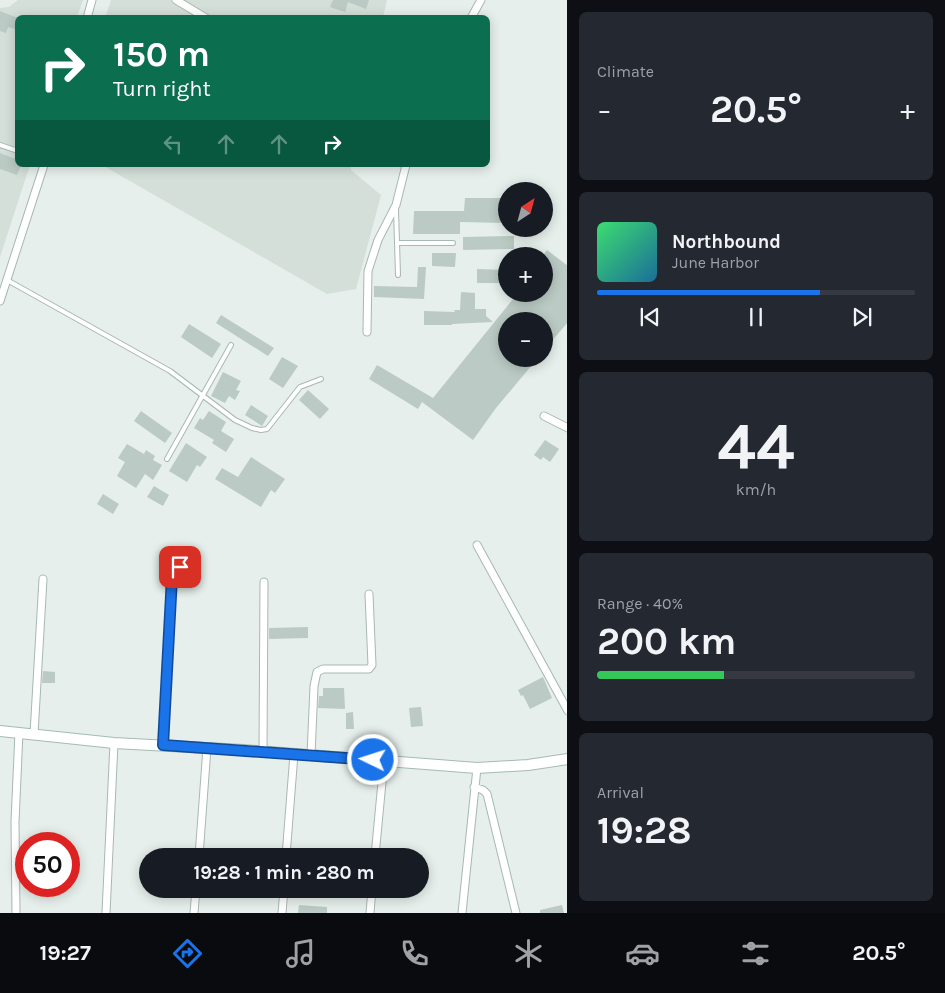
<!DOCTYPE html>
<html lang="en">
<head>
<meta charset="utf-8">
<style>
  body { margin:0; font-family:Karla,sans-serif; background:#242831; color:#f1f3f6; height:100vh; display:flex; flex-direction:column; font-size:19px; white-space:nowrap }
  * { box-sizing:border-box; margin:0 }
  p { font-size:16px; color:#9ea1a6 }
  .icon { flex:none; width:28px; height:28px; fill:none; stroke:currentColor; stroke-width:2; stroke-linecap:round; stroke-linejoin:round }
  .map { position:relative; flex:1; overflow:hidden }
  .details { display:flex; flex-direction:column; gap:12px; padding:12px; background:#0d0f14; width:378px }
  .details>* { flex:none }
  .hud { position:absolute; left:15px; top:15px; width:475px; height:152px; border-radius:8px; box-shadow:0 2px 12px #0003; background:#0b6e4f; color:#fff; overflow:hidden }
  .needle { width:32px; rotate:36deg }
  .tools { position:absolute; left:498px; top:182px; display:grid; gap:10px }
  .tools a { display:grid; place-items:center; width:55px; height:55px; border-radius:50%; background:#171b24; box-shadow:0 2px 12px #0003; font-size:25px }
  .speed { position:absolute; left:15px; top:832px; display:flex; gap:10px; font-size:25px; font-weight:700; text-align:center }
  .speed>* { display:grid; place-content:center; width:65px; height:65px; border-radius:50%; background:#171b24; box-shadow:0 2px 12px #0003; line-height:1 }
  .speed .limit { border:8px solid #d22; background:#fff; color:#111 }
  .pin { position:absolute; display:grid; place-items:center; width:42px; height:42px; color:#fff; margin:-21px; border-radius:10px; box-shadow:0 2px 8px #0006 }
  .me { position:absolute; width:55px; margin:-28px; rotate:274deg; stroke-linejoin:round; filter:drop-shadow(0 0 4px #0008) }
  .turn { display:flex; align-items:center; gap:18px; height:105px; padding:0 15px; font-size:22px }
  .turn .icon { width:65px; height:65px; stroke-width:2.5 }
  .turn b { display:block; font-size:35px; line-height:42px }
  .lanes { display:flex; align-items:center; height:48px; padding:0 15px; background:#0003; justify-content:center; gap:25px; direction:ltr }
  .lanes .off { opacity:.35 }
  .big { font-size:38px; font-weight:700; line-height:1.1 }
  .details .widget { flex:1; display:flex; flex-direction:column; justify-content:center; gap:8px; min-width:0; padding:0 18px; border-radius:8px; background:#242831 }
  .details .dial { align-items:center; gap:0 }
  .dial b { font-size:65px; line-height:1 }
  .song { display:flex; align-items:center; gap:15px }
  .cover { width:60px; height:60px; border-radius:8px; background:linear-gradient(135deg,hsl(140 70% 55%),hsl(200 70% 35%)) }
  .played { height:5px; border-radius:2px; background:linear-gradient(90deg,#1a73e8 70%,#363941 70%) }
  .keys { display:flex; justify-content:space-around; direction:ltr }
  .heat { display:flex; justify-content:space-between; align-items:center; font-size:28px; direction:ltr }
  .charge { height:8px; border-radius:4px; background:linear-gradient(90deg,#34c759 40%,#363941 0) }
  .trip { position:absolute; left:139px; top:848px; width:290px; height:50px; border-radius:25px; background:#171b24; box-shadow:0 2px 12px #0003; font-weight:700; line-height:50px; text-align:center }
  .tabs { display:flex; height:80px; justify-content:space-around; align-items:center; background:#090b0e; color:#9ea1a6 }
  .tabs .icon { width:35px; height:35px }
  .tabs .active { color:#1a73e8 }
  .tabs b { font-size:22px; color:#f1f3f6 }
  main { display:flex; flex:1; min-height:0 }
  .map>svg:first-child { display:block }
  .built { fill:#d4dfda }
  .building { fill:#bbcac4 }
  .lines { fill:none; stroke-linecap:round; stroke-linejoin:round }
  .lane-casing { stroke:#a8b8b2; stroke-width:6 }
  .street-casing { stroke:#a8b8b2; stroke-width:9 }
  .secondary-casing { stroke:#a4bbb3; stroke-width:12 }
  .lane { stroke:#fff; stroke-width:4 }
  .street { stroke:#fff; stroke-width:7 }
  .secondary { stroke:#fff; stroke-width:10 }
  .route-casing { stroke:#114b97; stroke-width:12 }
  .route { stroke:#1a73e8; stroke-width:9 }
</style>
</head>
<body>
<main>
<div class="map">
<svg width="568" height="913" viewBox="0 0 568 913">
  <rect width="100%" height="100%" fill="#e6efeb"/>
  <path class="built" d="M18,0H83L77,17L18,18V165H30L0,257V8L9,7Z
    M111,0H387L383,17L105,18Z
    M102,165H351V170L381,195L356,289L327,294Z"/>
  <path class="building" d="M333,0H369L366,9L348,2L345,12L330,7Z
    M0,11L18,18V30L8,27L6,33L0,31Z
    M0,153L18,160V165H21L17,175L0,169Z
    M465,198H506V223L460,222V234H413L414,211H464Z
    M514,236V249L463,250V237Z
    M547,250L568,266V322L544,350V321H506V359H537L496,408L473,440L422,402L418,409L369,379L377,365L433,398L517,294H544V254Z
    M432,253H456L455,267L432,266Z
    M418,267H426L424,299L374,297V286L417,287Z
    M477,269L506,270V283H477Z
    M461,292L475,293V309H486V316L493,322L452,324V325H424V311L455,312L454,310H460Z
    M221,315L274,348L268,356L216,323Z
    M189,324L221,344L212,358L181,337Z
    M282,357L298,366L283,388L269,379Z
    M223,372L241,381L236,390L240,391L235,400L229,396L225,403L211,396Z
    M308,390L329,409L320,419L299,400Z
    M251,405L268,416L262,426L245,415Z
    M141,411L172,433L165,443L134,421Z
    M209,411L226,422L221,431L234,439L226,452L212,443L214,440L194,428L200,418L203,420Z
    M545,440L559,449L550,462L543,457L541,460L534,455Z
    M186,443L207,457L200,467L197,465L187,482L169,471Z
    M127,444L144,454L146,450L155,456L153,460L162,465L153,480L145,474L136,488L117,476L125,462L118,458Z
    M251,457L285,479L275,493L271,490L261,507L215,479L222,468L238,477Z
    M154,486L169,495L163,506L147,497Z
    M103,494L119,504L113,514L97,504Z
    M308,627V638L269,639V628Z
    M43,671L55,672V683H42Z
    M543,677L552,698L530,709L523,695L521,696L518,690Z
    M323,688H344L345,709L318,708L319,696H323Z
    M421,707L423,726L411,727L409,708Z
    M353,712L354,729H346V713Z
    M299,905L327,907V913H298Z
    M562,905L564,913H540V910Z"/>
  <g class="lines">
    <g class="lane-casing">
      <path id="lane" d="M0,145L18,151
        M396,210L398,275
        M397,243H453
        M7,280L170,371L235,420L252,428L261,430L267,429L300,387L321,379
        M167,459L231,345"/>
    </g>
    <g class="street-casing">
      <path id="street" d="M176,0L206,18
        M87,18L92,0
        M471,18L481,0
        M0,301L44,165
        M367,332L368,271L378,240L396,205L406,165
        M544,416L568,428
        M477,545L568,711
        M34,734L43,579
        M163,745L172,577L176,570L188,566
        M263,751L264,582
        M311,755L314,686L317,672L323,669H369L372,665L369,594
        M474,787L483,790L487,794L516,913
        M199,856L207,748
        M286,856L294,754
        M375,856L384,761
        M16,913L15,822L19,732
        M106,913L114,743
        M194,913L196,889
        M282,913L284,889
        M370,913L372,889
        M462,913L477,768"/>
    </g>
    <g class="secondary-casing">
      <path id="secondary" d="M0,731L114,743L244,750L477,768L528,765L568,759"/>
    </g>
    <use href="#lane" class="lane"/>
    <use href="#street" class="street"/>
    <use href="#secondary" class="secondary"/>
  </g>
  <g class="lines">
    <g class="route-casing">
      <path id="route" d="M180,567L172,577L163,745L373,760"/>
    </g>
    <use href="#route" class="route"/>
  </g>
</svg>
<div class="tools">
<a><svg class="needle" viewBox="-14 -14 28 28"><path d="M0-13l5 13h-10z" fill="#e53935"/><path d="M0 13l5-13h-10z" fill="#9ea1a6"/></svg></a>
<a>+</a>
<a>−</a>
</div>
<div class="speed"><div class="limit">50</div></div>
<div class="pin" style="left:180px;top:567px;background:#d93025"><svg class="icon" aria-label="arrive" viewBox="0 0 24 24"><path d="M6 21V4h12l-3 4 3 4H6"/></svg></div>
<svg class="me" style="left:373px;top:760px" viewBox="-20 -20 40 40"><circle r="17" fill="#1a73e8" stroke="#fff" stroke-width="3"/><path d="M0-11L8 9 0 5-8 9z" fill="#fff"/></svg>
<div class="trip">19:28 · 1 min · 280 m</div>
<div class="hud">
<div class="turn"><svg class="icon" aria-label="right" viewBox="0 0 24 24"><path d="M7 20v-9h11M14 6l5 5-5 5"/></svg><div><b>150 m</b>Turn right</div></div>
<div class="lanes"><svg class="icon off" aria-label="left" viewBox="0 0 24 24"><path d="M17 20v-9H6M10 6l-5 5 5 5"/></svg><svg class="icon off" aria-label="ahead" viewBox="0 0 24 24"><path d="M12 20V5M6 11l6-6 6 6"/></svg><svg class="icon off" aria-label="ahead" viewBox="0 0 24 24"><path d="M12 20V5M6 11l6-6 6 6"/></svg><svg class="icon" aria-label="right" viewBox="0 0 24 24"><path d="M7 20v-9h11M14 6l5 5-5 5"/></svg></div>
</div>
</div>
<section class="details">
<div class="widget"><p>Climate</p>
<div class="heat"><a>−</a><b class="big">20.5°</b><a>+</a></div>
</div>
<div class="widget">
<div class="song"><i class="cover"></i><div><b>Northbound</b><p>June Harbor</p></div></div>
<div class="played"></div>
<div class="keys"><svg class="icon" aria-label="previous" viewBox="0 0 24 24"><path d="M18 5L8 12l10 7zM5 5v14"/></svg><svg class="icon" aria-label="pause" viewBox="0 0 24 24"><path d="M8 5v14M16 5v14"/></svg><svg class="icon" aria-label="next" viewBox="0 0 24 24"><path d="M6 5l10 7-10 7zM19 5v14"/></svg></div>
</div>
<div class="widget dial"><b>44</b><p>km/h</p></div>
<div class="widget"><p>Range · 40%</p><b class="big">200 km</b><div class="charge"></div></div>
<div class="widget"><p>Arrival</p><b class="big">19:28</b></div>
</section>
</main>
<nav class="tabs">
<b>19:27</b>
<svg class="icon active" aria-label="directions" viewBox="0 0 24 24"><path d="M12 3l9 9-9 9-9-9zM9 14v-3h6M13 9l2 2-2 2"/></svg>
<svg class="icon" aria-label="music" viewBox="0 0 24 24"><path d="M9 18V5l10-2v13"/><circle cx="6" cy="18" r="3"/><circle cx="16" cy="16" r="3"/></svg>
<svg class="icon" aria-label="phone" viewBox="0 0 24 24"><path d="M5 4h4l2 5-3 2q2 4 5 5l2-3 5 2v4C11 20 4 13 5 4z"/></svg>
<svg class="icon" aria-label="climate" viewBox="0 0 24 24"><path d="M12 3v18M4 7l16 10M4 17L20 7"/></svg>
<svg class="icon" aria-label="car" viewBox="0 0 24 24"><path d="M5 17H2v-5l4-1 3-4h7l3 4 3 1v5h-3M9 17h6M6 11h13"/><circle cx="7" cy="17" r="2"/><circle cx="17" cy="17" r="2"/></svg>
<svg class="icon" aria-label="filters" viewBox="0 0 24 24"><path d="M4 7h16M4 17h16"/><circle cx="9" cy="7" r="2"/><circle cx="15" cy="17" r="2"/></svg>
<b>20.5°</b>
</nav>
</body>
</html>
